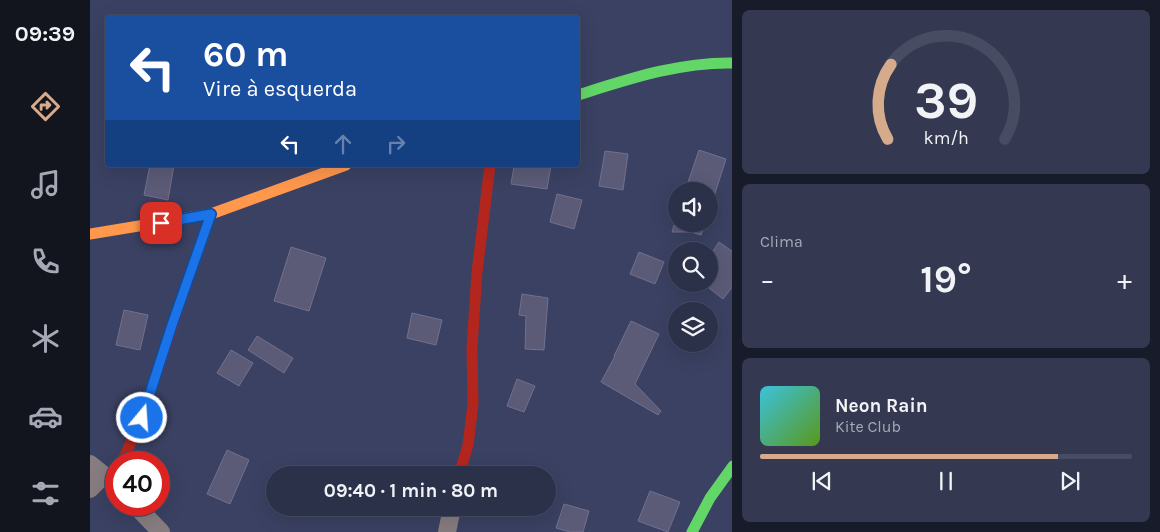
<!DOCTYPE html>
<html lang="pt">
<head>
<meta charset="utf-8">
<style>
  body { margin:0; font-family:Karla,sans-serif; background:#343951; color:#f1f3f6; height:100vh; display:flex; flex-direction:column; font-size:19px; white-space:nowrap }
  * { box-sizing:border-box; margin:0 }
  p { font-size:16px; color:#a6a9b5 }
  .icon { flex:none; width:28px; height:28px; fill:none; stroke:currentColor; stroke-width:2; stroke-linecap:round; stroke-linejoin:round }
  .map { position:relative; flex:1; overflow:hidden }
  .panel { display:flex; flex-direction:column; gap:10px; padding:10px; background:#181b29; width:428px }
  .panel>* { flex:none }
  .banner { position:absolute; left:15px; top:15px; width:475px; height:152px; border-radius:5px; box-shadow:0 5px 20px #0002,0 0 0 1px #484c62; background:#1a4fa0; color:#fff; overflow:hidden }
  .buttons { position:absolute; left:578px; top:182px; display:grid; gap:10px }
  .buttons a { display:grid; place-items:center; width:50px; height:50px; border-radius:50%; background:#2c314a; box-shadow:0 5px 20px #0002,0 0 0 1px #484c62; font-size:25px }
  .speed { position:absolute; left:15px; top:451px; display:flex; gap:10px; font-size:25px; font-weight:700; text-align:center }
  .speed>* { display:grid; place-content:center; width:65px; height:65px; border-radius:50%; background:#2c314a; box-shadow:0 5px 20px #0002,0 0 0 1px #484c62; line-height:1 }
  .speed .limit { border:8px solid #d22; background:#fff; color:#111 }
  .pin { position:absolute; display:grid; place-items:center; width:42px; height:42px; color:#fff; margin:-21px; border-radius:10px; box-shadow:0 2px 8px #0006 }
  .me { position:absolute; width:55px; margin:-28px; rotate:18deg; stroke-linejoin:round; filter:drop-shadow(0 0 4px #0008) }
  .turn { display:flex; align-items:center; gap:18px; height:105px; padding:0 15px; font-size:22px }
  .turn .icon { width:65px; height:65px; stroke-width:2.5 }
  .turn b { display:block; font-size:35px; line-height:42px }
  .lanes { display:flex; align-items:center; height:48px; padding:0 15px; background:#0003; justify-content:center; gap:25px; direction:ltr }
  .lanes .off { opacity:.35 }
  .big { font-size:38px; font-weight:700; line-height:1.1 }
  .panel .widget { flex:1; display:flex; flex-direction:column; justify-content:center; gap:8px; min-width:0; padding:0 18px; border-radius:8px; background:#343951 }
  .panel .dial { align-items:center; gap:0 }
  .dial svg { height:130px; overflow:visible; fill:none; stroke:#484c62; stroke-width:7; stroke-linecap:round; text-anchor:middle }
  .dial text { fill:#f1f3f6; stroke:none }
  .song { display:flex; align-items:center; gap:15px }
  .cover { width:60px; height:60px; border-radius:8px; background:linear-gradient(135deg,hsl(190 70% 55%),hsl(90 70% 35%)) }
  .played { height:5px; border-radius:2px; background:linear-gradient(90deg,#d6ab8b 80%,#484c62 80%) }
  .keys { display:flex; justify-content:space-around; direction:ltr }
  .heat { display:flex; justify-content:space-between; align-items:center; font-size:28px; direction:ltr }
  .trip { position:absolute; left:176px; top:466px; width:290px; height:50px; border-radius:25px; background:#2c314a; box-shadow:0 5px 20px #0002,0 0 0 1px #484c62; font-weight:700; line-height:50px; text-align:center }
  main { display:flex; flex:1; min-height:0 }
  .menu { display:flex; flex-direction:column; width:90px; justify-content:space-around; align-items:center; background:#12141e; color:#a6a9b5 }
  .menu .icon { width:35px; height:35px }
  .menu .selected { color:#d6ab8b }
  .menu b { font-size:22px; color:#f1f3f6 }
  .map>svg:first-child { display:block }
  .building { fill:#5b5b78; stroke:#71718f }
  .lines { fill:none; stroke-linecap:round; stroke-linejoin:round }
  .street { stroke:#877d80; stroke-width:18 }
  .fast { stroke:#63d668; stroke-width:11 }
  .slow { stroke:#ff974d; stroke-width:11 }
  .jam { stroke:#b3261e; stroke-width:11 }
  .route-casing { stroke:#114b97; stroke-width:12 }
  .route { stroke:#1a73e8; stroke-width:9 }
</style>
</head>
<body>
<main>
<nav class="menu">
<b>09:39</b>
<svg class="icon selected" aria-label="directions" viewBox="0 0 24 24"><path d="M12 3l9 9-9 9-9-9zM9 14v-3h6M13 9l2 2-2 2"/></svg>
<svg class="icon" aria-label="music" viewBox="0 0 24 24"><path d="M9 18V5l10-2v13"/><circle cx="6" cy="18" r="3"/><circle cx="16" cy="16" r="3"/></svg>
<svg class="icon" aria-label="phone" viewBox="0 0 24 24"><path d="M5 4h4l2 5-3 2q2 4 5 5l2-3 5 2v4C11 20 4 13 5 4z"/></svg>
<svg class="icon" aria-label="climate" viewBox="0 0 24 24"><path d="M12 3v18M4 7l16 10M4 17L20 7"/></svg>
<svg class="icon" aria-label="car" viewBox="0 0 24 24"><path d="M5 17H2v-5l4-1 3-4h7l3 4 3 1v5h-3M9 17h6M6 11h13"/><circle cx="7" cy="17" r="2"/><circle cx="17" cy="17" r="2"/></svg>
<svg class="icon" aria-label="filters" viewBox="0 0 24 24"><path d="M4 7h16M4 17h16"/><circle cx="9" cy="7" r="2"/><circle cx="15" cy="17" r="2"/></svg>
</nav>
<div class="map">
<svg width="643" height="532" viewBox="0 0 643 532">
  <rect width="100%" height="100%" fill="#3a4162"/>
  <path class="building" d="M609,150L636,159L619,212V191H595Z
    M515,151L538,154L533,190L509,186Z
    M60,165H84L78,200L54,195Z
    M433,165H461L457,189L421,184L424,166L432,167Z
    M467,194L492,200L484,229L460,222Z
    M586,219V224H615L611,235L601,232H582Z
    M629,242L643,252V286L633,299L619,288V257Z
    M201,247L236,258L219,311L184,301Z
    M549,252L574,262L565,284L540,274Z
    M432,294L458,298L454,350L435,349L436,316L429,315Z
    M34,310L58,315L50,350L26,345Z
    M322,313L352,320L346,345L317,338Z
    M541,321L569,334L545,384L571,411L568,415L511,382L525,356H524Z
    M167,336L203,358L194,373L158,350Z
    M141,350L163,363L149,386L127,373Z
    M427,379L445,386L434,412L417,406Z
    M137,450L159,460L140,504L117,494Z
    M560,491L590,502L578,532L548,521Z
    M474,504L499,511L493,532H480L466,528Z"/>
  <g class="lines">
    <path class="street" d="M0,464L26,485
      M0,489L14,475
      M45,505L71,532
      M357,532L362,508"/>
    <path class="fast" d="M488,95C539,79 589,62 643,63
      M602,532L620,498L643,466"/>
    <path class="slow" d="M0,234L121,214L256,165
      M100,274L121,214"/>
    <path class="jam" d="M32,462L52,418L100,274
      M369,475L378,445L383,404L382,347L387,272L400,165"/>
  </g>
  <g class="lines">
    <g class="route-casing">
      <path id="route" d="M52,418L82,325L121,214L71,223"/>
    </g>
    <use href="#route" class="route"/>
  </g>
</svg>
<div class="buttons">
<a><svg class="icon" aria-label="sound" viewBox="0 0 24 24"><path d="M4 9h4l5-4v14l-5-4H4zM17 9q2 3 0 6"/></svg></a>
<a><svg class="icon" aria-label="search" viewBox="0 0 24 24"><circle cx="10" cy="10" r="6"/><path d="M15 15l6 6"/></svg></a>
<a><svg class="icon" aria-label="layers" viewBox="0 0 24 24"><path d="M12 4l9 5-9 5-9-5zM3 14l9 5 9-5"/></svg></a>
</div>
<div class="speed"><div class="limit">40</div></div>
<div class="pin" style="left:71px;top:223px;background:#d93025"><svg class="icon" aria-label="arrive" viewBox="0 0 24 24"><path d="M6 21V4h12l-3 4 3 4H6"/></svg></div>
<svg class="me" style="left:52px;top:418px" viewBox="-20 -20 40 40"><circle r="17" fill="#1a73e8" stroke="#fff" stroke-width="3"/><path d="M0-11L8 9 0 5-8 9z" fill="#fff"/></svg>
<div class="trip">09:40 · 1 min · 80 m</div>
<div class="banner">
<div class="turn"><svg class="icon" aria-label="left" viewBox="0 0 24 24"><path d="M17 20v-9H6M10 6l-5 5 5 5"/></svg><div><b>60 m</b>Vire à esquerda</div></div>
<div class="lanes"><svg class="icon" aria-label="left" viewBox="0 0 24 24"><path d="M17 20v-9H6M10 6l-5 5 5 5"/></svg><svg class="icon off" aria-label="ahead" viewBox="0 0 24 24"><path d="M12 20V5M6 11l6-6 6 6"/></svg><svg class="icon off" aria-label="right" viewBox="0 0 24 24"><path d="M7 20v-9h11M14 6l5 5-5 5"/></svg></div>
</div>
</div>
<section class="panel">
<div class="widget dial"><svg viewBox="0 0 100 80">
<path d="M14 69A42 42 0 1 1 86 69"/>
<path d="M14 69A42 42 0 0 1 16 23" stroke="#d6ab8b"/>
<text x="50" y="56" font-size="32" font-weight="700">39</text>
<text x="50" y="72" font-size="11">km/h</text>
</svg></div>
<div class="widget"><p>Clima</p>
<div class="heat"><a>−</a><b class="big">19°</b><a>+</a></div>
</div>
<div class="widget">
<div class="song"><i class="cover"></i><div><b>Neon Rain</b><p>Kite Club</p></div></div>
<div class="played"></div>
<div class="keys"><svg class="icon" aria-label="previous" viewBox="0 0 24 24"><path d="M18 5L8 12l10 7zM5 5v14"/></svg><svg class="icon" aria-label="pause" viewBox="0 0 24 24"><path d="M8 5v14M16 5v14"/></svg><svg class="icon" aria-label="next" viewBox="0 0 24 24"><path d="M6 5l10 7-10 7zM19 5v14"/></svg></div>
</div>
</section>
</main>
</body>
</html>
